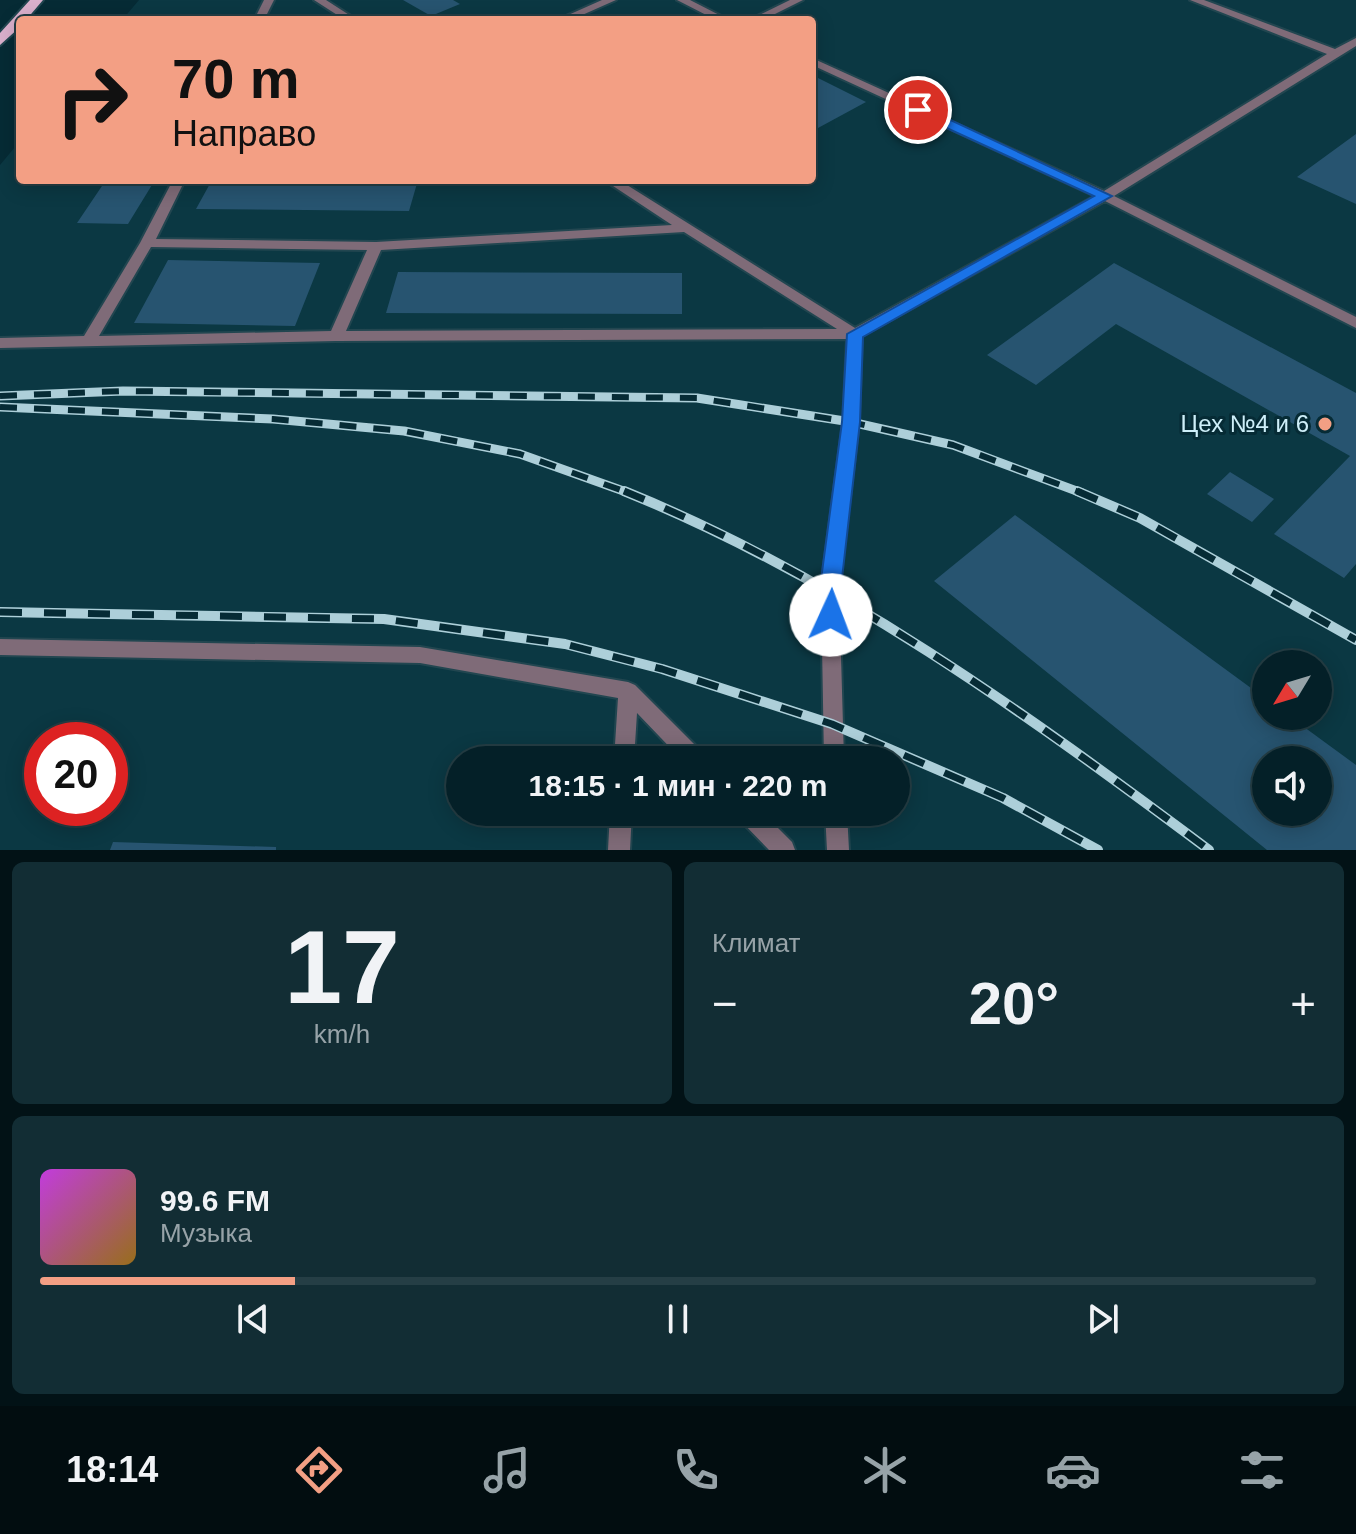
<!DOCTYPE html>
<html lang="ru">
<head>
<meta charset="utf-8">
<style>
  body { margin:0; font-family:Helvetica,sans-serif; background:#122d34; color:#f1f3f6; height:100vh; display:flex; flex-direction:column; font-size:30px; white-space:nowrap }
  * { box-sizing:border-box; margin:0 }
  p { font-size:26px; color:#97a3a8 }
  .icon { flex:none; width:44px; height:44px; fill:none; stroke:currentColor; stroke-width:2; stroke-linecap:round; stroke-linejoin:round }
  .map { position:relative; height:850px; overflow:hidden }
  .details { display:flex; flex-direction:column; gap:12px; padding:12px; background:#021216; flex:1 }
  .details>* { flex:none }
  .top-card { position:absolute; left:16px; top:16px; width:800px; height:168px; border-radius:8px; box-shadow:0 4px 20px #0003,0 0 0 2px #253e45; background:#f39f84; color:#111; overflow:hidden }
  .needle { width:52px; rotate:232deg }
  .tools { position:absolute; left:1252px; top:650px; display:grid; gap:16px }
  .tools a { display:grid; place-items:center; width:80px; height:80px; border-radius:50%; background:#042028; box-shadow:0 4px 20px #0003,0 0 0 2px #253e45; font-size:40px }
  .speed { position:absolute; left:24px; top:722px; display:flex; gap:16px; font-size:40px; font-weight:700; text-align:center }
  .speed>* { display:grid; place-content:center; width:104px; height:104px; border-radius:50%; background:#042028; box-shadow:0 4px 20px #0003,0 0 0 2px #253e45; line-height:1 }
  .speed .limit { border:12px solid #d22; background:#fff; color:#111 }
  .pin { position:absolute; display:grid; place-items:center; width:68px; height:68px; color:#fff; margin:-34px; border:4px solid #fff; border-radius:50%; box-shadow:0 2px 8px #0007 }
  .me { position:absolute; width:88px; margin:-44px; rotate:2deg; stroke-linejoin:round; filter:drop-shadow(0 0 6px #0008) }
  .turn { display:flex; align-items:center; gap:28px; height:168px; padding:0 24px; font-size:36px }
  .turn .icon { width:104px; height:104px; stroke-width:2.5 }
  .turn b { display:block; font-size:56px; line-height:68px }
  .big { font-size:60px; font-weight:700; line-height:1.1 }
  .details .card { flex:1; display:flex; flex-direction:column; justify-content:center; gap:12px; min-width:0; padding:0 28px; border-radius:12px; background:#122d34 }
  .details .dial { align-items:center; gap:0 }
  .dial b { font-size:104px; line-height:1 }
  .song { display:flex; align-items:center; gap:24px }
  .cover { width:96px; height:96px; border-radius:12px; background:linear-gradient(135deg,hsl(290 70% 55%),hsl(40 70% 35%)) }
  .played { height:8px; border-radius:4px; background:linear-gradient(90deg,#f39f84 20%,#253e45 20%) }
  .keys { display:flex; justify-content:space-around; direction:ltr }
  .heat { display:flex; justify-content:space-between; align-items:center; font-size:44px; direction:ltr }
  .details .tiles { flex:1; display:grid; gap:12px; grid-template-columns:1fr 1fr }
  .card:last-child { grid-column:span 2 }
  .trip { position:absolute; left:446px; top:746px; width:464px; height:80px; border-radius:40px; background:#042028; box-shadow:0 4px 20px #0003,0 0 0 2px #253e45; font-weight:700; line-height:80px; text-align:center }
  .tab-bar { display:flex; height:128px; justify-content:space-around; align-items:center; background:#020d10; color:#97a3a8 }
  .tab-bar .icon { width:56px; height:56px }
  .tab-bar .selected { color:#f39f84 }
  .tab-bar b { font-size:36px; color:#f1f3f6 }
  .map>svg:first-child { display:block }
  .built { fill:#0b3843; fill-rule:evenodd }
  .building { fill:#275470; fill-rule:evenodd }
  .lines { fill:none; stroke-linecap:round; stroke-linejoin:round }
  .service-casing { stroke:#224650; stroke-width:4 }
  .primary-casing { stroke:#224650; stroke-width:4 }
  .service { fill:#7f6b78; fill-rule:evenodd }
  .primary { fill:#dab0cc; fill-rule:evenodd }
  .rail-far1-casing { stroke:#adcfd9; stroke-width:9 }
  .rail-casing { stroke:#adcfd9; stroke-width:10 }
  .rail-far1 { stroke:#062b35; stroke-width:6; stroke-dasharray:17; stroke-linecap:butt }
  .rail { stroke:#062b35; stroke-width:7; stroke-dasharray:22; stroke-linecap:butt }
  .route { fill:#1a73e8; stroke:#114b97; stroke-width:2 }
  .poi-dot { fill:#f39f84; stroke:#062b35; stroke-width:3 }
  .labels { text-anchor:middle; stroke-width:6; stroke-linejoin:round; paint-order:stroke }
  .poi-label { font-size:24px; fill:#ceeff9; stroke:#062b35; text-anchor:end }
</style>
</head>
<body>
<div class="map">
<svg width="1356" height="850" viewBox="0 0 1356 850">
  <rect width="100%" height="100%" fill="#062b35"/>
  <path class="built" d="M139,0H1356V850H0V165L20,141V180H812V20H122ZM1266,664H1318V716H1266ZM42,740H110V808H42ZM460,760H896V812H460ZM1266,760H1318V812H1266Z"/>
  <path class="building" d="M403,0H453L460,4L431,16Z
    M812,75L866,102L818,128L812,125Z
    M1356,134V204L1297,177Z
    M106,180H155L128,224L77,223Z
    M212,180H418L409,211L196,209Z
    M168,260L320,263L295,326L134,323Z
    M1114,263L1356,393V564L1344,578L1274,534L1350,456L1116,324L1036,385L987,355Z
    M398,272L682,273V314L386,313Z
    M1230,472L1274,499L1252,522L1207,494Z
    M1015,515L1266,699V716H1289L1356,765V850H1267L934,581ZM1266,760H1318V812H1266Z
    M113,842L276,847V850H110Z"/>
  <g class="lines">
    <g class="service-casing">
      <path id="service" d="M264,0H274L264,20H254Z
        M314,0H326L357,20H345Z
        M602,0H616L571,20H557Z
        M677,0H690L729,20H716Z
        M790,0H803L763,20H749Z
        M1190,0H1204L1335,49L1356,38V46L1114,196L1356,317V328L1105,201L862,336L859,422L839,587L844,760H824L821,587L843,422L847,339L336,341L0,348V338L84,336L140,243L173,180H185L156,239L376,242L672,225L604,180H619L855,328L1095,196L812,65V58L1104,191L1327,54ZM684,232L837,329L346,331L381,250ZM151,247L367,250L331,331L99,336Z
        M0,639L420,647L628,682L635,685L703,753L706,760H682L637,713L634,760H614L618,698L420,663L0,655Z
        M610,812H632L630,850H608Z
        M736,812H762L792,842L795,850H769L739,819Z
        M825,812H847L849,850H827Z"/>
    </g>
    <g class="primary-casing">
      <path id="primary" d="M30,0H43L26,20H20V27L0,45V33Z"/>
    </g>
    <use href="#service" class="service"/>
    <use href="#primary" class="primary"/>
    <g class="rail-far1-casing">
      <path id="rail-far1" d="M0,396L123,391L697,398L851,422L953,445L1082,493
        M0,407L273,419L404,431L520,454L629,493"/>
    </g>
    <g class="rail-casing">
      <path id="rail" d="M624,491C839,578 1024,712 1209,850
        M1077,491L1140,518L1356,640
        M0,612L384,619L565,644L662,669L832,724L1003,798L1098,850"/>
    </g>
    <use href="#rail-far1" class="rail-far1"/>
    <use href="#rail" class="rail"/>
  </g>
  <path class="route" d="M914,107H923L1112,196L863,337L860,422L841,587V615L838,621L831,624L823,621L820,615V587L842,422L847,334L1094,196L914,113Z"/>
  <circle class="poi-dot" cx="1325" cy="424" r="8"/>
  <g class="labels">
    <g class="poi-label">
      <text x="1309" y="432">Цех №4 и 6</text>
    </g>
  </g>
</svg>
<div class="tools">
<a><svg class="needle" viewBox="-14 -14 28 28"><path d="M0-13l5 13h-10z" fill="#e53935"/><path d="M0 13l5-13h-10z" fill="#97a3a8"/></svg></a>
<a><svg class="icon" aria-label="sound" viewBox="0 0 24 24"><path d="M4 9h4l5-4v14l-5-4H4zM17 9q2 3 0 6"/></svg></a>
</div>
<div class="speed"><div class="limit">20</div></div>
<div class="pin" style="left:918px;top:110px;background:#d93025"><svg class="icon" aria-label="arrive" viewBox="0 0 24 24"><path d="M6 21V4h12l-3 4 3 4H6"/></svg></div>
<svg class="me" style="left:831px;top:615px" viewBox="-20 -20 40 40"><circle r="19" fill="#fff"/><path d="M0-13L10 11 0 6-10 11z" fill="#1a73e8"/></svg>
<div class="trip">18:15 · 1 мин · 220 m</div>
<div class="top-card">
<div class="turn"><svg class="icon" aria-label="right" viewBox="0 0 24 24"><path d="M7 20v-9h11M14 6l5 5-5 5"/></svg><div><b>70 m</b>Направо</div></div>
</div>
</div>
<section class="details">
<div class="tiles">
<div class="card dial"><b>17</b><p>km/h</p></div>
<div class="card"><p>Климат</p>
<div class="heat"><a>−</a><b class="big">20°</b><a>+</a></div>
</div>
<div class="card">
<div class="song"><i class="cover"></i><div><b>99.6 FM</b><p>Музыка</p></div></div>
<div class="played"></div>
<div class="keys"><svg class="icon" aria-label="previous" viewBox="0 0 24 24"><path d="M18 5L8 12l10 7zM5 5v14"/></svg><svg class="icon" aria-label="pause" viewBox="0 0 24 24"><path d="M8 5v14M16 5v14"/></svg><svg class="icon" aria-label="next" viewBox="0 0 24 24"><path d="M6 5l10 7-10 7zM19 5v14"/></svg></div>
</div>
</div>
</section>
<nav class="tab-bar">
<b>18:14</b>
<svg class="icon selected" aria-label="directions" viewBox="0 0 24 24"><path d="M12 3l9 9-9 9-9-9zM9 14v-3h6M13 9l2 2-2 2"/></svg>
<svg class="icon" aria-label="music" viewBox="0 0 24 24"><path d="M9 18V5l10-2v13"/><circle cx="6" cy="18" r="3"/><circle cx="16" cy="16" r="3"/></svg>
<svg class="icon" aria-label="phone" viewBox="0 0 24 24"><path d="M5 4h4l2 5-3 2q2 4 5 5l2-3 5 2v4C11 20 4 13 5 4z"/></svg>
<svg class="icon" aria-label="climate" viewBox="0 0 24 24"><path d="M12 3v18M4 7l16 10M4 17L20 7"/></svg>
<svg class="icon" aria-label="car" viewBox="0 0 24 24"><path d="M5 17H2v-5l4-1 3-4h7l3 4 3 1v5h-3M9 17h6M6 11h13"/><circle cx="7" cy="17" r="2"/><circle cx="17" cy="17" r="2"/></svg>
<svg class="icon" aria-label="filters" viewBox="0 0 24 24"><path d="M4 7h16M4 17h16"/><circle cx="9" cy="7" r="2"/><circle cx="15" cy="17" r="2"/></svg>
</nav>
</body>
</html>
